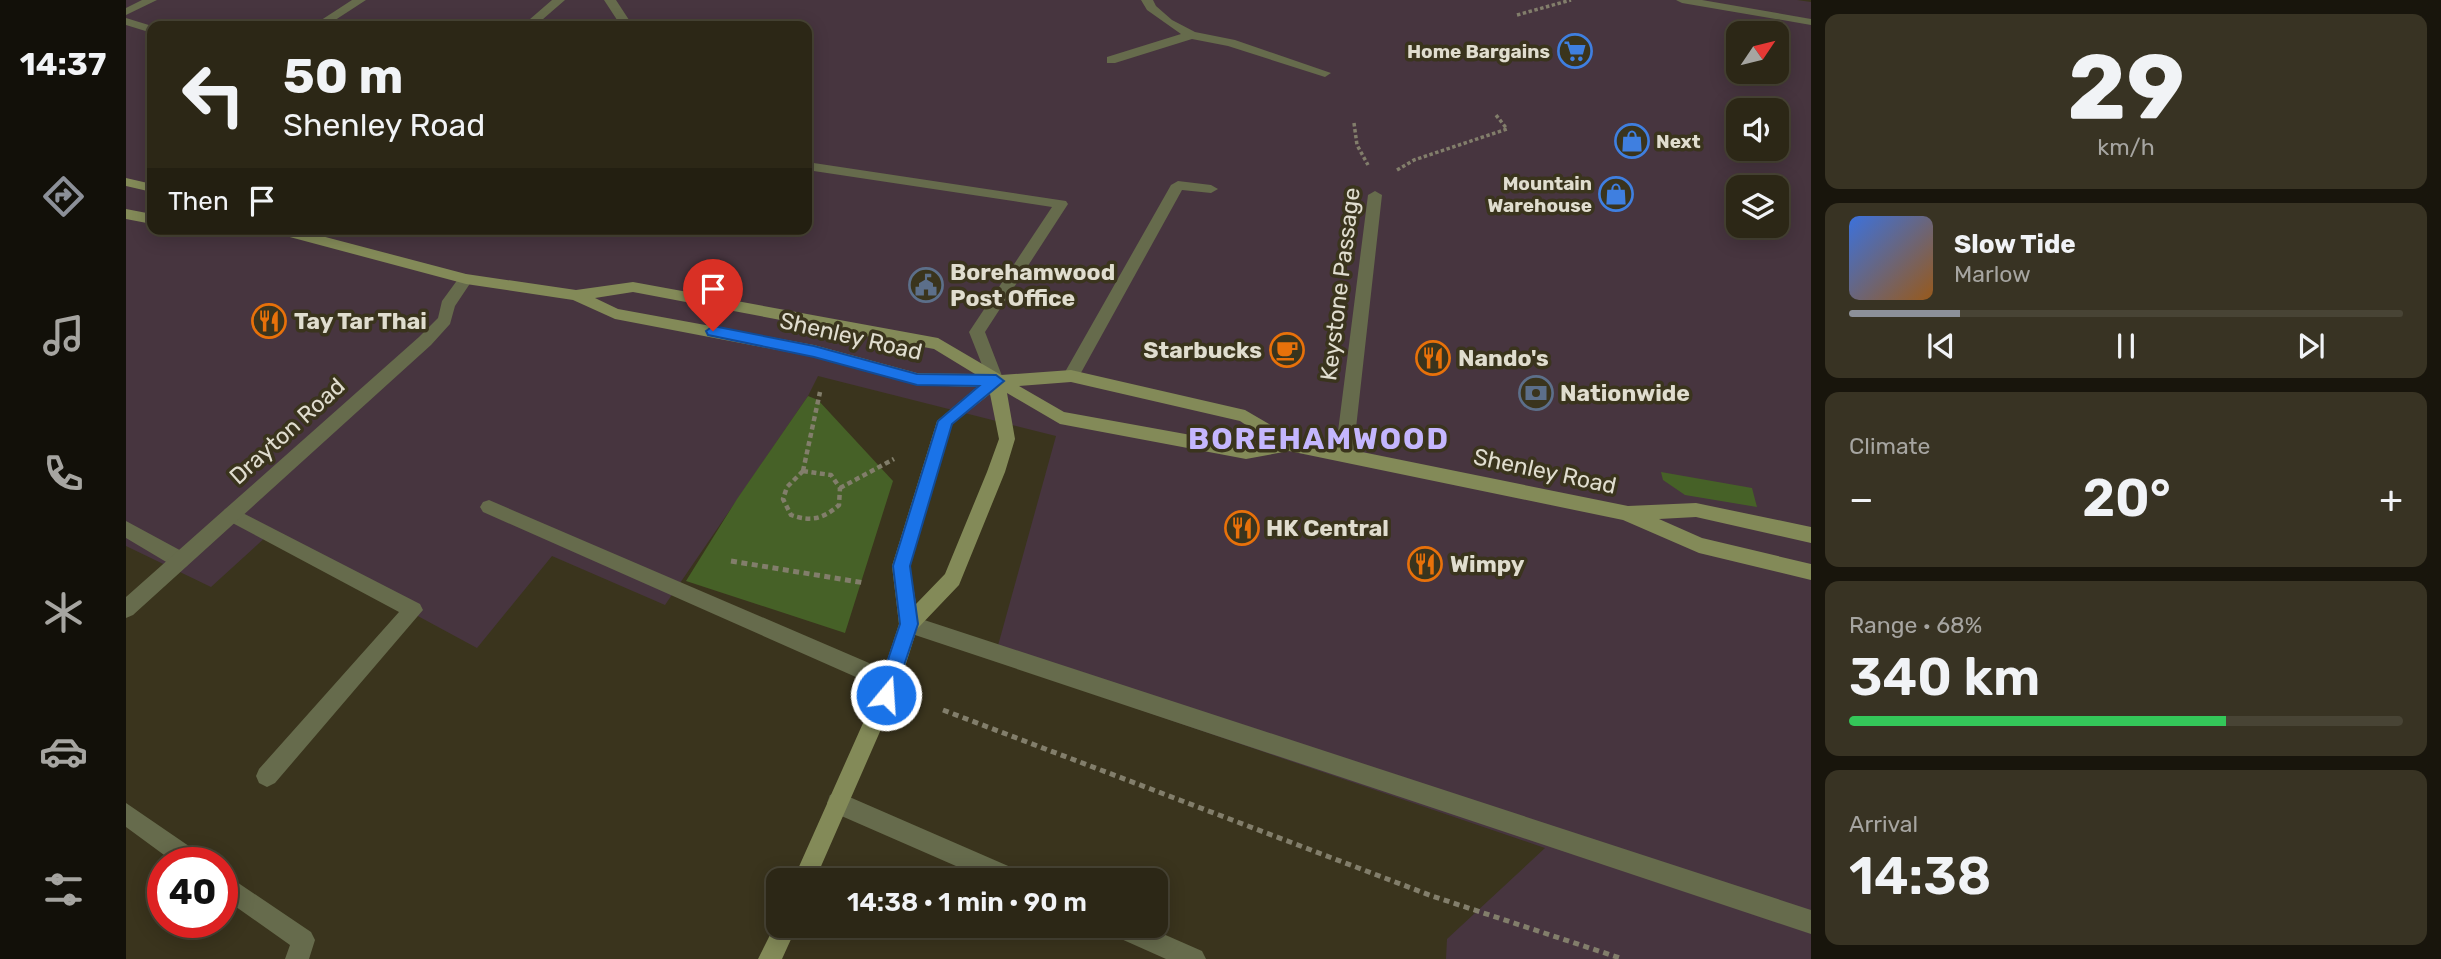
<!DOCTYPE html>
<html lang="en">
<head>
<meta charset="utf-8">
<style>
  body { margin:0; font-family:Rubik,sans-serif; background:#383323; color:#f1f3f6; height:100vh; display:flex; flex-direction:column; font-size:26px; white-space:nowrap }
  * { box-sizing:border-box; margin:0 }
  p { font-size:23px; color:#a6a5a1 }
  .icon { flex:none; width:38px; height:38px; fill:none; stroke:currentColor; stroke-width:2; stroke-linecap:round; stroke-linejoin:round }
  .map { position:relative; flex:1; overflow:hidden }
  .drawer { display:flex; flex-direction:column; gap:14px; padding:14px; background:#18150c; width:630px }
  .drawer>* { flex:none }
  .top-card { position:absolute; left:21px; top:21px; width:665px; height:214px; border-radius:14px; box-shadow:0 4px 18px #0003,0 0 0 2px #484435; background:#2c2716; color:#f1f3f6; overflow:hidden }
  .needle { width:46px; rotate:55deg }
  .controls { position:absolute; left:1600px; top:21px; display:grid; gap:14px }
  .controls a { display:grid; place-items:center; width:63px; height:63px; border-radius:14px; background:#2c2716; box-shadow:0 4px 18px #0003,0 0 0 2px #484435; font-size:35px }
  .speed { position:absolute; left:21px; top:847px; display:flex; gap:14px; font-size:35px; font-weight:700; text-align:center }
  .speed>* { display:grid; place-content:center; width:91px; height:91px; border-radius:50%; background:#2c2716; box-shadow:0 4px 18px #0003,0 0 0 2px #484435; line-height:1 }
  .speed .limit { border:10px solid #d22; background:#fff; color:#111 }
  .pin { position:absolute; display:grid; place-items:center; width:60px; height:60px; color:#fff; margin:-72px -30px; border-radius:50% 50% 50% 0; rotate:-45deg; box-shadow:0 0 7px #0007 }
  .pin .icon { rotate:45deg }
  .me { position:absolute; width:77px; margin:-38px; rotate:18deg; stroke-linejoin:round; filter:drop-shadow(0 0 5px #0008) }
  .turn { display:flex; align-items:center; gap:24px; height:147px; padding:0 21px; font-size:32px }
  .turn .icon { width:91px; height:91px; stroke-width:2.5 }
  .turn b { display:block; font-size:49px; line-height:60px }
  .then { display:flex; align-items:center; height:66px; padding:0 21px; background:#0003; gap:14px; font-size:26px }
  .big { font-size:52px; font-weight:600; line-height:1.1 }
  .drawer .card { flex:1; display:flex; flex-direction:column; justify-content:center; gap:10px; min-width:0; padding:0 24px; border-radius:14px; background:#383323 }
  .drawer .dial { align-items:center; gap:0 }
  .dial b { font-size:91px; line-height:1 }
  .song { display:flex; align-items:center; gap:21px }
  .cover { width:84px; height:84px; border-radius:10px; background:linear-gradient(135deg,hsl(220 70% 55%),hsl(30 70% 35%)) }
  .played { height:7px; border-radius:4px; background:linear-gradient(90deg,#8c9099 20%,#484435 20%) }
  .keys { display:flex; justify-content:space-around; direction:ltr }
  .heat { display:flex; justify-content:space-between; align-items:center; font-size:38px; direction:ltr }
  .charge { height:10px; border-radius:5px; background:linear-gradient(90deg,#34c759 68%,#484435 0) }
  .trip { position:absolute; left:640px; top:868px; width:402px; height:70px; border-radius:14px; background:#2c2716; box-shadow:0 4px 18px #0003,0 0 0 2px #484435; font-weight:600; line-height:70px; text-align:center }
  main { display:flex; flex:1; min-height:0 }
  .tab-bar { display:flex; flex-direction:column; width:126px; justify-content:space-around; align-items:center; background:#121009; color:#a6a5a1 }
  .tab-bar .icon { width:49px; height:49px }
  .tab-bar .current { color:#8c9099 }
  .tab-bar b { font-size:32px; color:#f1f3f6 }
  .map>svg:first-child { display:block }
  .commercial { fill:#47353f; fill-rule:evenodd }
  .green { fill:#466127 }
  .lines { fill:none; stroke-linecap:round; stroke-linejoin:round }
  .path-far2 { stroke:#827e6b; stroke-width:3.5; stroke-dasharray:3.5 2.5; stroke-linecap:butt }
  .path-far1 { stroke:#827e6b; stroke-width:4.5; stroke-dasharray:5 3.5; stroke-linecap:butt }
  .path { stroke:#827e6b; stroke-width:5; stroke-dasharray:6 4.5; stroke-linecap:butt }
  .lane { fill:#666b4c; fill-rule:evenodd }
  .street { fill:#666b4c; fill-rule:evenodd }
  .secondary { fill:#838a58; fill-rule:evenodd }
  .route { fill:#1a73e8; stroke:#114b97; stroke-width:2 }
  .labels { text-anchor:middle; stroke-width:7; stroke-linejoin:round; paint-order:stroke }
  .far-poi-label { font-size:19px; font-weight:bold; fill:#e0ddcf; stroke:#3a341d; text-anchor:end }
  .poi-label { font-size:23px; font-weight:bold; fill:#e0ddcf; stroke:#3a341d; text-anchor:start }
  .street-label { font-size:23px; fill:#e0ddcf; stroke:#3a341d }
  .district-label { font-size:30px; font-weight:bold; letter-spacing:2px; fill:#c4b6fe; stroke:#3a341d }
</style>
</head>
<body>
<main>
<nav class="tab-bar">
<b>14:37</b>
<svg class="icon current" aria-label="directions" viewBox="0 0 24 24"><path d="M12 3l9 9-9 9-9-9zM9 14v-3h6M13 9l2 2-2 2"/></svg>
<svg class="icon" aria-label="music" viewBox="0 0 24 24"><path d="M9 18V5l10-2v13"/><circle cx="6" cy="18" r="3"/><circle cx="16" cy="16" r="3"/></svg>
<svg class="icon" aria-label="phone" viewBox="0 0 24 24"><path d="M5 4h4l2 5-3 2q2 4 5 5l2-3 5 2v4C11 20 4 13 5 4z"/></svg>
<svg class="icon" aria-label="climate" viewBox="0 0 24 24"><path d="M12 3v18M4 7l16 10M4 17L20 7"/></svg>
<svg class="icon" aria-label="car" viewBox="0 0 24 24"><path d="M5 17H2v-5l4-1 3-4h7l3 4 3 1v5h-3M9 17h6M6 11h13"/><circle cx="7" cy="17" r="2"/><circle cx="17" cy="17" r="2"/></svg>
<svg class="icon" aria-label="filters" viewBox="0 0 24 24"><path d="M4 7h16M4 17h16"/><circle cx="9" cy="7" r="2"/><circle cx="15" cy="17" r="2"/></svg>
</nav>
<div class="map">
<svg width="1685" height="959" viewBox="0 0 1685 959">
  <rect width="100%" height="100%" fill="#3a341d"/>
  <path class="commercial" d="M0,0H1671L1685,2V959H1320L1321,939L1419,848L868,660L930,436L692,376L682,396L539,605L426,556L351,648L142,535L85,587L0,546ZM26,26H681V229H26ZM1612,33H1650V72H1612ZM1612,110H1650V149H1612ZM1612,187H1650V226H1612Z"/>
  <path class="green" d="M682,396L692,400L767,481L719,633L560,581L611,499Z
    M1535,472L1626,488L1631,507L1559,495L1537,480Z"/>
  <g class="lines">
    <path class="path-far2" d="M1391,15L1445,0
      M1228,123L1231,145L1242,165
      M1271,170L1288,160L1381,129L1370,115"/>
    <path class="path-far1" d="M677,471L705,475L714,488L713,505C697,519 685,522 665,515L657,499L661,487Z
      M677,471L694,392
      M714,488L768,459"/>
    <path class="path" d="M605,561L739,583
      M817,710L1306,896L1497,959"/>
    <path class="lane" d="M226,0H240L200,26H186Z
      M426,0H439L409,26H396Z
      M478,0H490L507,26H495Z
      M1015,0H1027L1030,6L1046,20L1069,32L1109,40L1205,73L1199,77L1102,46L1066,39L989,63H981V57L1055,34L1021,10Z
      M1550,0H1576L1685,19V25L1556,3Z
      M0,18L26,26V33L0,25Z
      M681,162L940,201L942,204L859,332L878,381L876,385H864L843,332L926,207L681,170Z
      M1052,181L1085,185L1092,189L1085,193L1056,190L951,380H939L937,376L939,372L1045,185Z
      M1249,191L1256,195L1227,455L1224,460H1212L1209,455L1242,195Z
      M186,229H203L186,242L179,237Z
      M363,500L771,675L774,682L771,689L764,691L757,689L357,512L354,507L357,502Z
      M105,507L294,604L297,610L149,783L141,787L133,783L130,776L133,769L273,612L99,519L96,514L99,509Z
      M0,521L61,554L63,560L61,566L54,568L47,566L0,538Z
      M783,615L1685,910V934L783,633L776,630L773,624L776,618Z
      M712,792L896,872L899,880H862L704,811L701,803L704,795Z
      M0,803L76,855L79,863H49L0,827Z
      M96,872L185,932L189,940L183,959H159L164,945L96,897Z
      M980,926H1019L1076,951L1080,959H1040L984,934Z"/>
    <path class="street" d="M16,0H31L0,15V8Z
      M340,274L347,279L329,306L324,324L305,345L7,615L0,618V597L293,337L312,318L316,301L335,275Z"/>
    <path class="secondary" d="M0,178L26,184V192L0,186Z
      M0,209L26,214V224L0,219Z
      M73,229H103C97,236 79,236 73,229Z
      M143,229H169L340,274L450,290L507,282L812,338L875,375L945,370L1119,410L1167,438L1502,506L1570,503L1685,527V543L1570,517L1533,519L1576,538L1685,564V580L1573,553L1497,520L1163,451L1120,459L934,424L881,393L889,439L879,472L833,585L791,629L770,695L689,880H667L750,694L773,624L766,566L811,421L851,387L791,385L688,357L489,319L447,300L340,284L145,232ZM507,292L808,349L849,374L791,373L688,345L492,309L469,298ZM945,382L1114,421L1144,441L1120,445L938,412L893,386ZM864,394L873,439L861,472L819,574L790,604L784,566L826,424Z
      M653,917V926H671L656,959H632Z"/>
  </g>
  <path class="route" d="M587,326L688,346L791,374L870,375L878,381L826,424L784,566L792,624L766,701L760,704L753,701L750,695L774,624L767,566L812,421L853,386L791,385L688,357L582,335L580,331Z"/>
  <defs>
    <g id="supermarket-ring" transform="scale(1.75)"><circle r="9.5" fill="#3a341d" stroke="#3f7fe0" stroke-width="1.5"/><path d="M-6-5.5h2.5l.6 2H6L4.5 2H-2.5L-4.4-4H-6ZM-1.5 3.2a1.3 1.3 0 1 0 .1 0ZM3 3.2a1.3 1.3 0 1 0 .1 0Z" fill="#3f7fe0"/></g>
    <g id="shop-ring" transform="scale(1.75)"><circle r="9.5" fill="#3a341d" stroke="#3f7fe0" stroke-width="1.5"/><path d="M-5-2.5h2.3a2.7 3.5 0 0 1 5.4 0H5L5.5 6h-11ZM-1.5-2.5h3a1.5 2.3 0 0 0-3 0Z" fill="#3f7fe0"/></g>
    <g id="civic-ring" transform="scale(1.75)"><circle r="9.5" fill="#3a341d" stroke="#5c6f8a" stroke-width="1.5"/><path d="M-.6-6.5H3V-4.5H.6V-3L4-1V1h2V6H-6V1h2V-1L-.6-3ZM-1.2 2.5V6h2.4V2.5Z" fill="#5c6f8a"/></g>
    <g id="restaurant-ring" transform="scale(1.75)"><circle r="9.5" fill="#3a341d" stroke="#e8710a" stroke-width="1.5"/><path d="M-5-6h1v4h1v-4h1v4h1v-4h1v5L-1.5 .5V6h-2V.5L-5-1ZM5-6V6H3V1.5H1.5Q1.5-4 5-6Z" fill="#e8710a"/></g>
    <g id="cafe-ring" transform="scale(1.75)"><circle r="9.5" fill="#3a341d" stroke="#e8710a" stroke-width="1.5"/><path d="M-5.5-4.5H6V0H3Q3 3.5 0 3.5H-2.5Q-5.5 3.5-5.5 0ZM3-3.2v2h1.7v-2ZM-6 4.5H4V6H-6Z" fill="#e8710a"/></g>
    <g id="bank-ring" transform="scale(1.75)"><circle r="9.5" fill="#3a341d" stroke="#5c6f8a" stroke-width="1.5"/><path d="M-6-4H6V4H-6ZM0-2.3a2.3 2.3 0 1 0 0 4.6a2.3 2.3 0 1 0 0-4.6Z" fill="#5c6f8a"/></g>
  </defs>
  <g fill-rule="evenodd">
    <use href="#supermarket-ring" x="1449" y="51"/>
    <use href="#shop-ring" x="1506" y="141"/>
    <use href="#shop-ring" x="1490" y="194"/>
    <use href="#civic-ring" x="800" y="285"/>
    <use href="#restaurant-ring" x="143" y="321"/>
    <use href="#cafe-ring" x="1161" y="350"/>
    <use href="#restaurant-ring" x="1307" y="358"/>
    <use href="#bank-ring" x="1410" y="393"/>
    <use href="#restaurant-ring" x="1116" y="528"/>
    <use href="#restaurant-ring" x="1299" y="564"/>
  </g>
  <g class="labels">
    <g class="far-poi-label">
      <text x="1424" y="58">Home Bargains</text>
      <text x="1530" y="148" text-anchor="start">Next</text>
      <text x="1466" y="190">Mountain<tspan x="1466" dy="22">Warehouse</tspan></text>
    </g>
    <g class="poi-label">
      <text x="824" y="280">Borehamwood<tspan x="824" dy="26">Post Office</tspan></text>
      <text x="168" y="329">Tay Tar Thai</text>
      <text x="1136" y="358" text-anchor="end">Starbucks</text>
      <text x="1332" y="366">Nando's</text>
      <text x="1434" y="401">Nationwide</text>
      <text x="1140" y="536">HK Central</text>
      <text x="1324" y="572">Wimpy</text>
    </g>
    <g class="street-label">
      <text transform="translate(1214 284) rotate(-83)" y="8">Keystone Passage</text>
      <text transform="translate(725 336) rotate(13)" y="8">Shenley Road</text>
      <text transform="translate(161 431) rotate(-42)" y="8">Drayton Road</text>
      <text transform="translate(1419 471) rotate(12)" y="8">Shenley Road</text>
    </g>
    <g class="district-label">
      <text x="1193" y="449">BOREHAMWOOD</text>
    </g>
  </g>
</svg>
<div class="controls">
<a><svg class="needle" viewBox="-14 -14 28 28"><path d="M0-13l5 13h-10z" fill="#e53935"/><path d="M0 13l5-13h-10z" fill="#a6a5a1"/></svg></a>
<a><svg class="icon" aria-label="sound" viewBox="0 0 24 24"><path d="M4 9h4l5-4v14l-5-4H4zM17 9q2 3 0 6"/></svg></a>
<a><svg class="icon" aria-label="layers" viewBox="0 0 24 24"><path d="M12 4l9 5-9 5-9-5zM3 14l9 5 9-5"/></svg></a>
</div>
<div class="speed"><div class="limit">40</div></div>
<div class="pin" style="left:587px;top:331px;background:#d93025"><svg class="icon" aria-label="arrive" viewBox="0 0 24 24"><path d="M6 21V4h12l-3 4 3 4H6"/></svg></div>
<svg class="me" style="left:760px;top:695px" viewBox="-20 -20 40 40"><circle r="17" fill="#1a73e8" stroke="#fff" stroke-width="3"/><path d="M0-11L8 9 0 5-8 9z" fill="#fff"/></svg>
<div class="trip">14:38 · 1 min · 90 m</div>
<div class="top-card">
<div class="turn"><svg class="icon" aria-label="left" viewBox="0 0 24 24"><path d="M17 20v-9H6M10 6l-5 5 5 5"/></svg><div><b>50 m</b>Shenley Road</div></div>
<div class="then">Then<svg class="icon" aria-label="arrive" viewBox="0 0 24 24"><path d="M6 21V4h12l-3 4 3 4H6"/></svg></div>
</div>
</div>
<section class="drawer">
<div class="card dial"><b>29</b><p>km/h</p></div>
<div class="card">
<div class="song"><i class="cover"></i><div><b>Slow Tide</b><p>Marlow</p></div></div>
<div class="played"></div>
<div class="keys"><svg class="icon" aria-label="previous" viewBox="0 0 24 24"><path d="M18 5L8 12l10 7zM5 5v14"/></svg><svg class="icon" aria-label="pause" viewBox="0 0 24 24"><path d="M8 5v14M16 5v14"/></svg><svg class="icon" aria-label="next" viewBox="0 0 24 24"><path d="M6 5l10 7-10 7zM19 5v14"/></svg></div>
</div>
<div class="card"><p>Climate</p>
<div class="heat"><a>−</a><b class="big">20°</b><a>+</a></div>
</div>
<div class="card"><p>Range · 68%</p><b class="big">340 km</b><div class="charge"></div></div>
<div class="card"><p>Arrival</p><b class="big">14:38</b></div>
</section>
</main>
</body>
</html>
